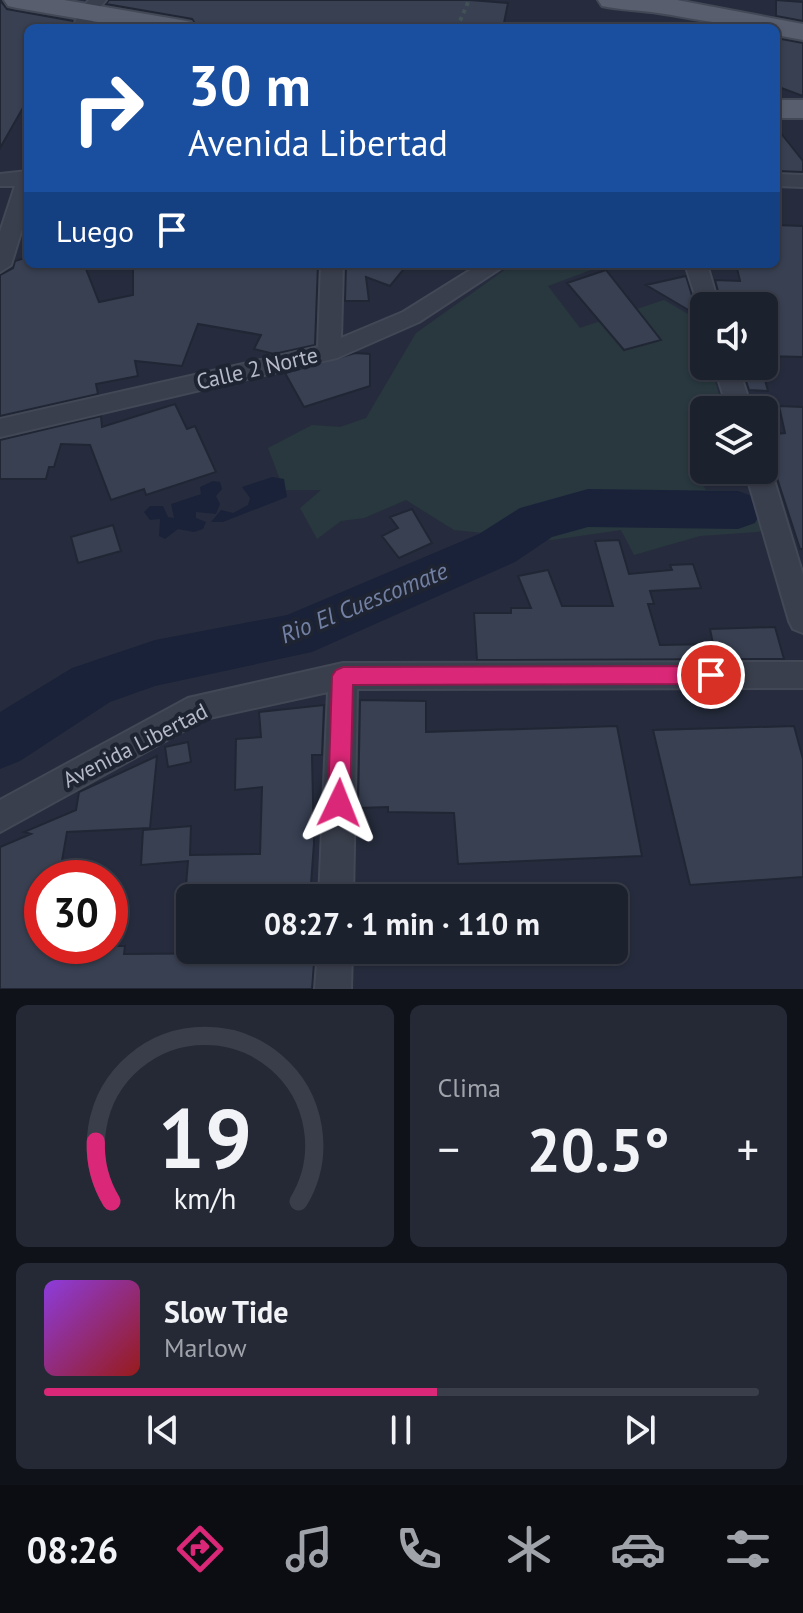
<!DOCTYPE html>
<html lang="es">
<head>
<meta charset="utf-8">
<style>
  body { margin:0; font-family:"PT Sans",sans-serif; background:#252936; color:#f1f3f6; height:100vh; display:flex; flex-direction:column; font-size:30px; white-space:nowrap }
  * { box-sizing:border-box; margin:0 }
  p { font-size:26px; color:#a0a3aa }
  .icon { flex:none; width:44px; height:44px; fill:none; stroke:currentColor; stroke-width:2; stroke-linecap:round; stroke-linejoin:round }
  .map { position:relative; height:989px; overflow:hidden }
  .details { display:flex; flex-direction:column; gap:16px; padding:16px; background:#0f1219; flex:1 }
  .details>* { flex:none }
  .guide { position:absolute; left:24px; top:24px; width:756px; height:244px; border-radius:12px; box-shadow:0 2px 6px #0004,0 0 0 2px #3a3e4a; background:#1a4fa0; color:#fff; overflow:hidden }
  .tools { position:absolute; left:690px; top:292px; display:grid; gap:16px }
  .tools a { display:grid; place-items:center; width:88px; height:88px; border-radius:12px; background:#1c212e; box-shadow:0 2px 6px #0004,0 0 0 2px #3a3e4a; font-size:40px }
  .speed { position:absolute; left:24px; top:860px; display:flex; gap:16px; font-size:40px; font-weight:700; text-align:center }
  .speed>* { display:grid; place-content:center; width:104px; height:104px; border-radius:50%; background:#1c212e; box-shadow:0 2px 6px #0004,0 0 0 2px #3a3e4a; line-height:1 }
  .speed .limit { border:12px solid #d22; background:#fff; color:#111 }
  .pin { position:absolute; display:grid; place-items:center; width:68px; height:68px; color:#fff; margin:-34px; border:4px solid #fff; border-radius:50%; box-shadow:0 2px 8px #0007 }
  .me { position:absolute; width:88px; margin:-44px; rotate:2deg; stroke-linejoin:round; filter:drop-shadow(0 0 6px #0008) }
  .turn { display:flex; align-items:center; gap:28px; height:168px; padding:0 32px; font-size:36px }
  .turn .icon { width:104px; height:104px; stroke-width:2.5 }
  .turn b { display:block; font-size:56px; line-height:68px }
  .then { display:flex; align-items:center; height:76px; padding:0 32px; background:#0003; gap:16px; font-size:30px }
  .big { font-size:60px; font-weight:700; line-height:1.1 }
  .details .tile { flex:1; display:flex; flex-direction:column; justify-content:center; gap:12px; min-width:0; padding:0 28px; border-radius:12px; background:#252936 }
  .details .dial { align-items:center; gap:0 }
  .dial svg { height:208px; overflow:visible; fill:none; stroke:#3a3e4a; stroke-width:7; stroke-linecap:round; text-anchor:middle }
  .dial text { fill:#f1f3f6; stroke:none }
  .song { display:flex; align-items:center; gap:24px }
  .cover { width:96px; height:96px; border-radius:12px; background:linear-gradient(135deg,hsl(270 70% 55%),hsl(0 70% 35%)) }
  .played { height:8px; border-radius:4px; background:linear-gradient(90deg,#db2777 55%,#3a3e4a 55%) }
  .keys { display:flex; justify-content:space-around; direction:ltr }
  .heat { display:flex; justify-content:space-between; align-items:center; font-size:44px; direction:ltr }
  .details .tiles { flex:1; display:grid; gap:16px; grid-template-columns:1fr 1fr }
  .tile:last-child { grid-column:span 2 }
  .trip { position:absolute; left:176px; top:884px; width:452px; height:80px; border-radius:12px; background:#1c212e; box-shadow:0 2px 6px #0004,0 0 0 2px #3a3e4a; font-weight:700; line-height:80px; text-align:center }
  .tab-bar { display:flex; height:128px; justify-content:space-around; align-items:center; background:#0b0d12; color:#a0a3aa }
  .tab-bar .icon { width:56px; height:56px }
  .tab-bar .current { color:#db2777 }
  .tab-bar b { font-size:36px; color:#f1f3f6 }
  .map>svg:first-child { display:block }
  .green { fill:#28383e }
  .water { fill:#1a223a }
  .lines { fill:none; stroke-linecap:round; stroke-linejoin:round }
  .river { fill:#1a223a; fill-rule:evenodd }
  .building { fill:#384052; stroke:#212634; stroke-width:2 }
  .minor-casing { stroke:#434856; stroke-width:4 }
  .primary-casing { stroke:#434856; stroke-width:4 }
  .path { stroke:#415156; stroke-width:4; stroke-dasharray:4 4; stroke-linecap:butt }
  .minor { fill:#3a3f4d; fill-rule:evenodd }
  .primary { fill:#585e6d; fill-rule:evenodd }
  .route { fill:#db2777; stroke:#8e194d; stroke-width:2 }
  .labels { text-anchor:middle; stroke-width:8; stroke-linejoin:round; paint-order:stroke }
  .street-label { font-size:22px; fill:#b6bac8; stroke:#1f2432 }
  .water-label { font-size:24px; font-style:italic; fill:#7280a4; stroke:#1f2432 }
</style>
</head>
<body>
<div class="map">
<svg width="803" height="989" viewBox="0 0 803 989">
  <rect width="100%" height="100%" fill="#262c3d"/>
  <path class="green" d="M513,264H607L548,286L580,328L664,300L693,317L704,349V366H710L724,410H704V441L688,446L704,487L706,490L735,491L740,497L771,491L783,526L757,532L700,536L634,555L621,530L552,540L454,530L406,500L364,518L341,521L317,539L300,508L321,490H284L268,448L312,425L340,427L366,418L416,333Z"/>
  <path class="water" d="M272,477L284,479L287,497L223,522H211L221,510L233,513L248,505L250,498L242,487Z
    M213,481L220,482L222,489L216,496L220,504L216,514L196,512V518L206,522L203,529L194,532L178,529L165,539L159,536L160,519L150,520L144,512L150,506H163L168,517L174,518L171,504L201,494L200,487Z"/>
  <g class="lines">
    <path class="river" d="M588,489L738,491L755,497L762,510L755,523L738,529L588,527L552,537L515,562L312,652L155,686L110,702L20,761L0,769V712L72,668L155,640L287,615L479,534L520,508Z"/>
  </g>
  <path class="building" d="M0,0L7,9L73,21L70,28H28V99L0,148Z
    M109,0H470L508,3L503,28H198L192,19L106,4Z
    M776,0L803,2V21L776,16Z
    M776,38L803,43V96L776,86Z
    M776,127L803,161V172L776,171Z
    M776,225L803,226V357L764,356V306H722L715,280L740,281L736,264H776Z
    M28,257V264H84L99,302L133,295V264H318L315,345L274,354L254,349L261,335L198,324L182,366L135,361L138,376L96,384L98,394L0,416V275L13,268L15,261Z
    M346,264H408L390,286L366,277L369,301H345Z
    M606,270L661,340L624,350L567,283Z
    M686,276L697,312L702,318L646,285Z
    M355,353L370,354V386L304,407L285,373Z
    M742,369H762L768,391L749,390Z
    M175,404L187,429L195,426L216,472L146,495L144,489L111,500L90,445L61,444L54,467H49L46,479H0V440L101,416L102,427Z
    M779,406L803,407V549H800L774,469L764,452V435L785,433Z
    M412,509L432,543L399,558L382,536L398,528L390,517Z
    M113,525L121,551L78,563L71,537Z
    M619,540L629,574L672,570L670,565L693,564L701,588L650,591L654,604H648L660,645L713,644L710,629L775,627L784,659L477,660L474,613H511V608H531L518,576L548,570L562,606H613L595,541Z
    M360,700L426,701V732L617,726L642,856L458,864L454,813L388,812V807L358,808Z
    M324,705L322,755H312L314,843L310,898H185L188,861L141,865L143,830L191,826L190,855L260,854L262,787L235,790L236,739L261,737L259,712Z
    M794,726L803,759V877L690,885L653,730Z
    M188,742L191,762L168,767L165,747Z
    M157,756L150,828L67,832L59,878H42V946H125L124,954L268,953L267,964L314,963L312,989H0V847L31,834L24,832L76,810L79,792Z"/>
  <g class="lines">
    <g class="minor-casing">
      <path id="minor" d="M89,0H106L95,13L91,28H73L79,12Z
        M28,171V209L11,265L0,272V232L15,186H0V174Z
        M776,174L803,175V187L776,186Z
        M321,264H343L341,338L403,312L480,264H507L419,322L337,358L0,437V419L318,347Z
        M685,264H707L719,306H704V312L700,311Z
        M714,366H738L752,410H728Z
        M764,462L771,470L803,575V633L793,629L789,621L745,470H764Z
        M803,662V688L357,689L353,898H319L328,692L205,719L0,832V800L188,698L343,663Z
        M318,950H352L351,989H315Z"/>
    </g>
    <g class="primary-casing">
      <path id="primary" d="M4,0H64L181,20L191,22L195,28H133L17,8L8,6Z
        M598,0H677L803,24V40L776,35V28C735,28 698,19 658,13C639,10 620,10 602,6Z
        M776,100H803V118H776Z"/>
    </g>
    <path class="path" d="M457,28L469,0"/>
    <use href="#minor" class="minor"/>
    <use href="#primary" class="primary"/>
  </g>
  <path class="route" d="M711,666L718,669L721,675L718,681L711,684L353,685L350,803L347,810L339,814L331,810L328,803L332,676L336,670L343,667Z"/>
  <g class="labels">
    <g class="street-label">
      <text transform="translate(257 368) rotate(-13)" y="8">Calle 2 Norte</text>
      <text transform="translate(135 745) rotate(-27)" y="8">Avenida Libertad</text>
    </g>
    <g class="water-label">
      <text transform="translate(364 603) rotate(-22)" y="8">Rio El Cuescomate</text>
    </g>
  </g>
</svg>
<div class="tools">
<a><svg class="icon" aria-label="sound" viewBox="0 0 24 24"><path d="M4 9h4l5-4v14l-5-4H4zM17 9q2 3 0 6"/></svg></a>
<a><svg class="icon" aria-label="layers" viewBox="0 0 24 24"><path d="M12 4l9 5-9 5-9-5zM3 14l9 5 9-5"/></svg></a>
</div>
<div class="speed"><div class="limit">30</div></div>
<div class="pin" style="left:711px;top:675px;background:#d93025"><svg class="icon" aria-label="arrive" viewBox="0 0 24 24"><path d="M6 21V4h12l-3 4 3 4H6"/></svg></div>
<svg class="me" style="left:339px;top:803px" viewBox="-20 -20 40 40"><path d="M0-17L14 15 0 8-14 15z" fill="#db2777" stroke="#fff" stroke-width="4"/></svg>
<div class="trip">08:27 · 1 min · 110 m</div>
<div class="guide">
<div class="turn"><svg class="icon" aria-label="right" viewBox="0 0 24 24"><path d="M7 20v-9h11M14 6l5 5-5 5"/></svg><div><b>30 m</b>Avenida Libertad</div></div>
<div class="then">Luego<svg class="icon" aria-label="arrive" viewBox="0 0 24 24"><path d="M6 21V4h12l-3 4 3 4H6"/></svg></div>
</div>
</div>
<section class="details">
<div class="tiles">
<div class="tile dial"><svg viewBox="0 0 100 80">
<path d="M14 69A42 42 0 1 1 86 69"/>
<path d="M14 69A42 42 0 0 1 8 46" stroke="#db2777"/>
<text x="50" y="56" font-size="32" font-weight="700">19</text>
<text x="50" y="72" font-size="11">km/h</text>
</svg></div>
<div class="tile"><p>Clima</p>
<div class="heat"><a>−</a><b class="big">20.5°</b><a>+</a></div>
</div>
<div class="tile">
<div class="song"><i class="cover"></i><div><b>Slow Tide</b><p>Marlow</p></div></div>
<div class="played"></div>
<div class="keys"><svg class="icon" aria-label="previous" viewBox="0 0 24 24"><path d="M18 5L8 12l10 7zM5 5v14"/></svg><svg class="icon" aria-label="pause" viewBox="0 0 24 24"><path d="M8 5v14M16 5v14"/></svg><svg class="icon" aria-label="next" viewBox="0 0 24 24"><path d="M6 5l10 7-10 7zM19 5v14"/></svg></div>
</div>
</div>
</section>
<nav class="tab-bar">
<b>08:26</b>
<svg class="icon current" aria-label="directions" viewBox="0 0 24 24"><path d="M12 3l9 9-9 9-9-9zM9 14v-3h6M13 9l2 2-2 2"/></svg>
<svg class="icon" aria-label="music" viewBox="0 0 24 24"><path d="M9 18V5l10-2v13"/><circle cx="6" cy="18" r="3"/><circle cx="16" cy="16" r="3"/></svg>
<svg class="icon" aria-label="phone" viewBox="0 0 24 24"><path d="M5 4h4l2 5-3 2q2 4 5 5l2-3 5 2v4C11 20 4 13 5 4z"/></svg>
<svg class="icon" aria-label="climate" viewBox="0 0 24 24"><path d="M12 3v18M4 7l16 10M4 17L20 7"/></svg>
<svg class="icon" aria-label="car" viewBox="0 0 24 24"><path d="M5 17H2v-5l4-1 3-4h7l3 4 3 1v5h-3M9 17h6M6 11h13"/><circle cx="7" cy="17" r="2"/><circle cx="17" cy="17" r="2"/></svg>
<svg class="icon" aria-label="filters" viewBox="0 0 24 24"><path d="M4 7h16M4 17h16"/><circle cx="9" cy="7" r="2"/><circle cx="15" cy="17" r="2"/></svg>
</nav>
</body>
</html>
